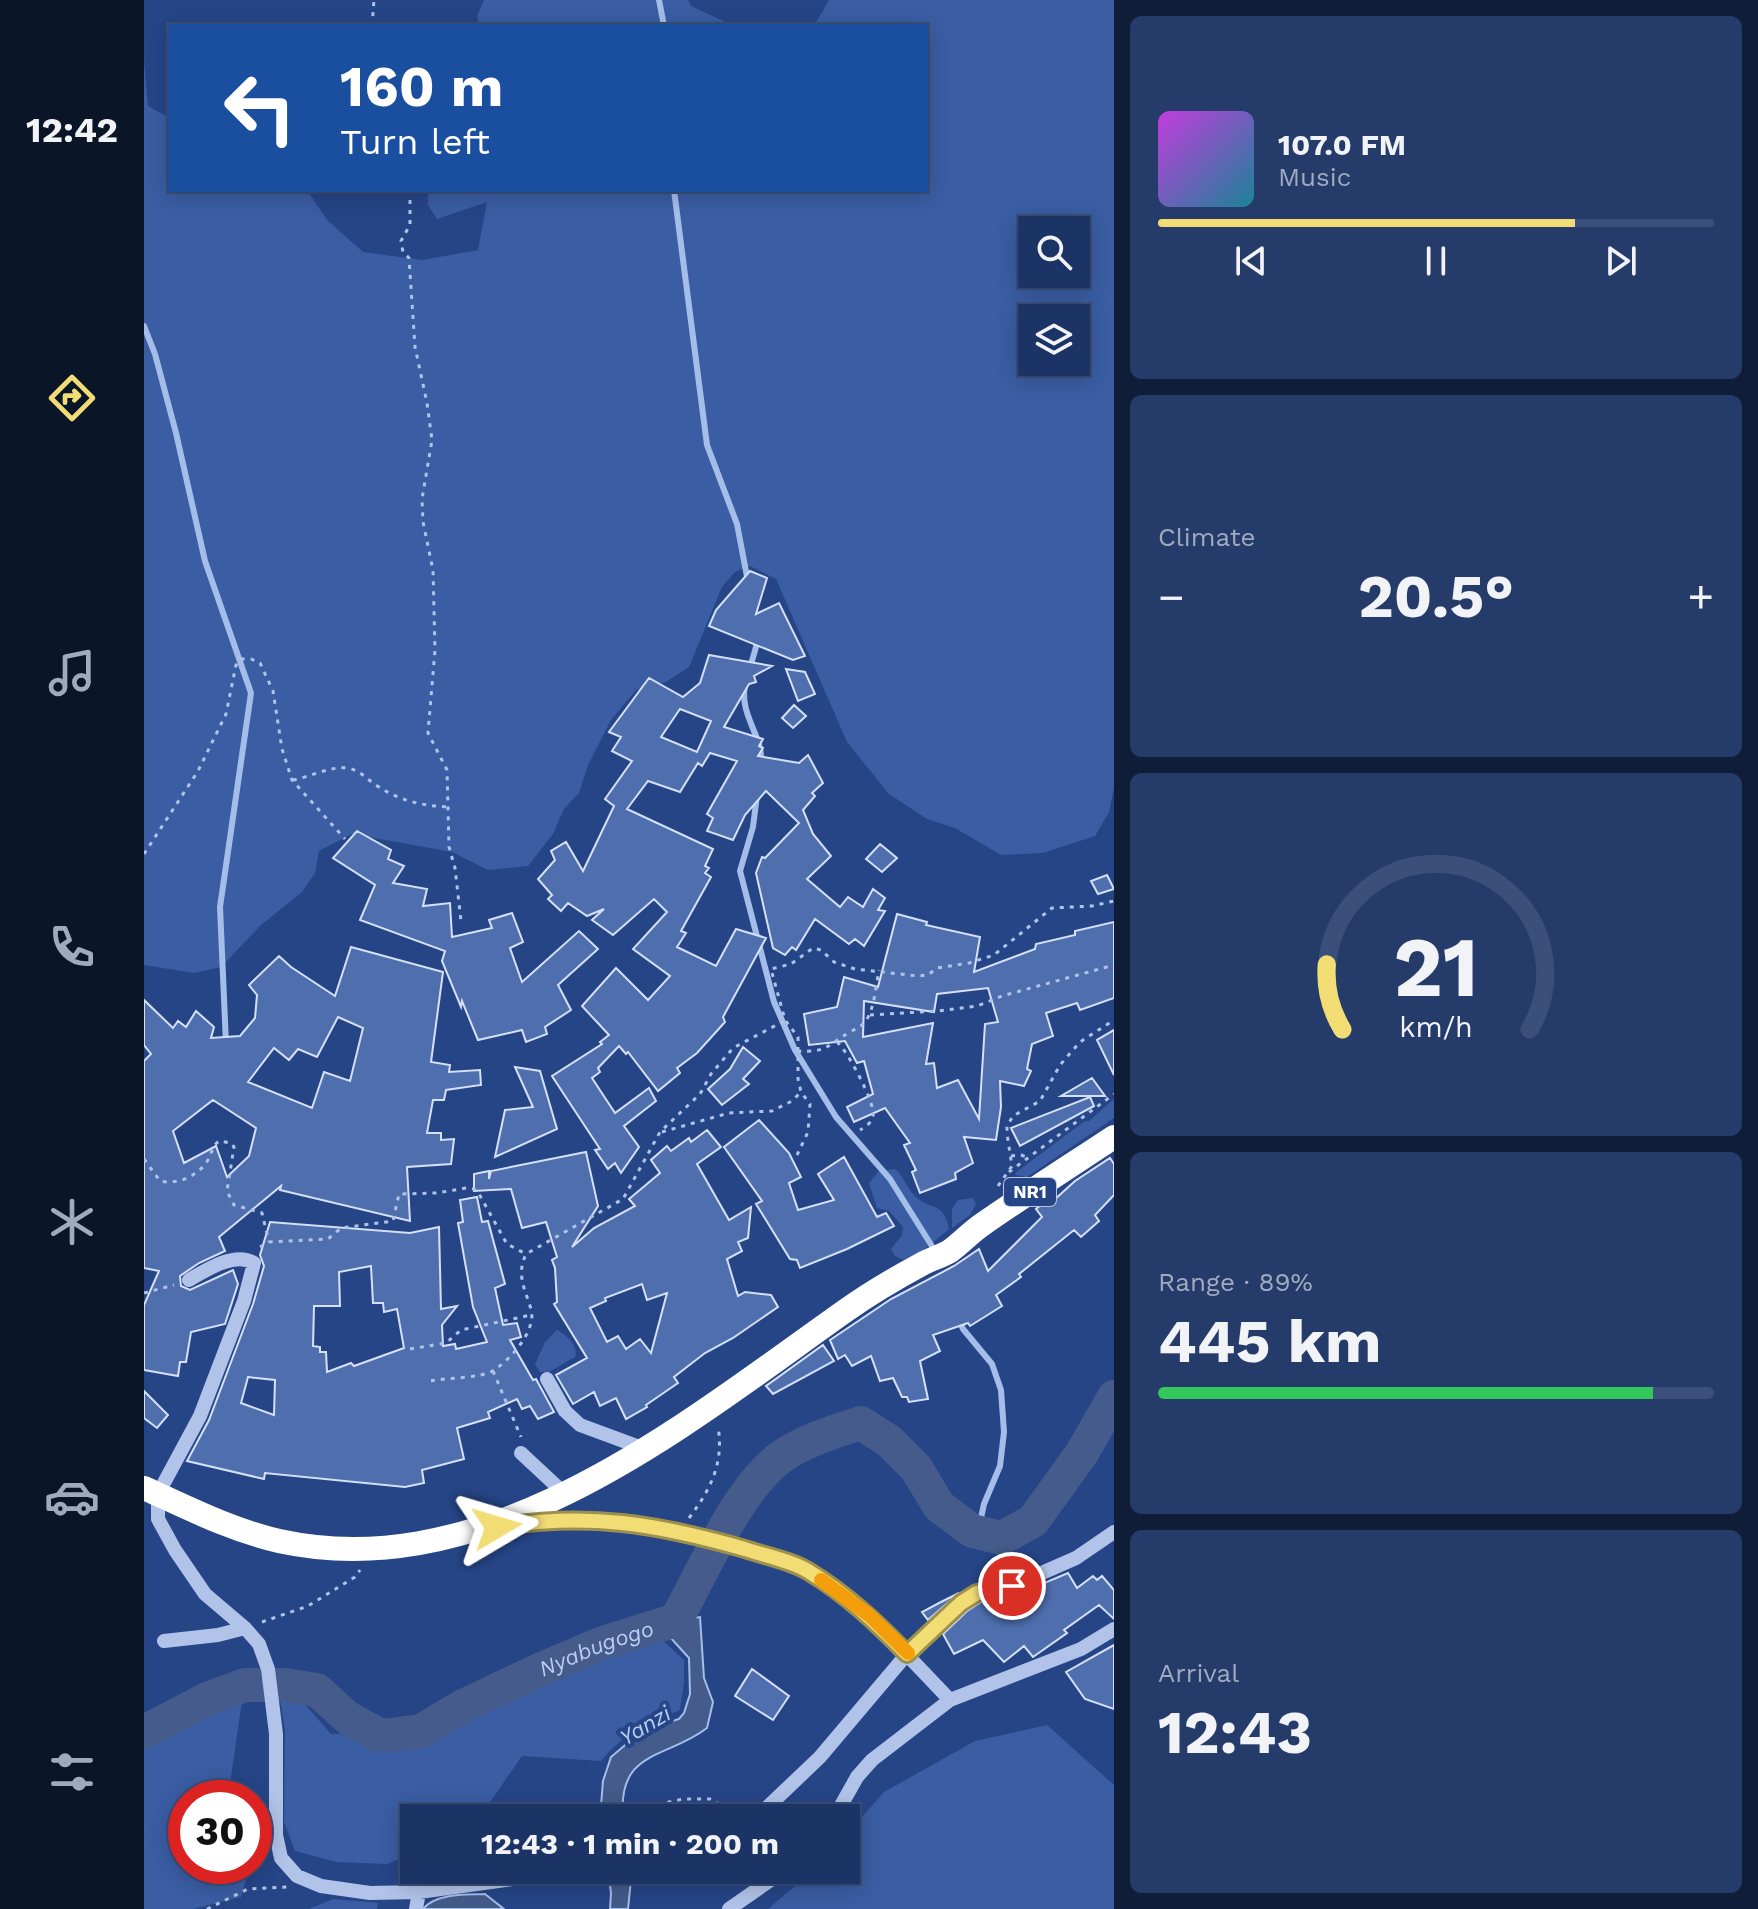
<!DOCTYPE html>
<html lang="en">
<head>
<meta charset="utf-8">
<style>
  body { margin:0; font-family:"Work Sans",sans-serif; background:#253c6b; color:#f1f3f6; height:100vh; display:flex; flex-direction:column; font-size:30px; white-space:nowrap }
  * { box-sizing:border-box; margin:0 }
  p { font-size:26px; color:#a0aabf }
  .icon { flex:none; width:44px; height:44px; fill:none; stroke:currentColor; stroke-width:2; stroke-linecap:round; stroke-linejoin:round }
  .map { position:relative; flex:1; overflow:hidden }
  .details { display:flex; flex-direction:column; gap:16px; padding:16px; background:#0f1d38; width:644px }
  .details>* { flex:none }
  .hud { position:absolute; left:24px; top:24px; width:760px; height:168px; border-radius:0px; box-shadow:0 4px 20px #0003,0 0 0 2px #3a4f79; background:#1a4fa0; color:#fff; overflow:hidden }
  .controls { position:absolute; left:874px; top:216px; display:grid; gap:16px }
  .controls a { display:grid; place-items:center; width:72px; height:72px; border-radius:0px; background:#1c3465; box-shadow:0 4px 20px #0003,0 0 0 2px #3a4f79; font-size:40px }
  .speed { position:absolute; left:24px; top:1780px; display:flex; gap:16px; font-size:40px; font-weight:700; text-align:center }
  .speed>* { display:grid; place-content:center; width:104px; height:104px; border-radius:50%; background:#1c3465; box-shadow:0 4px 20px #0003,0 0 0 2px #3a4f79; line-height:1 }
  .speed .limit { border:12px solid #d22; background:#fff; color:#111 }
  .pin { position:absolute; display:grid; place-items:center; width:68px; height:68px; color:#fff; margin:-34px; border:4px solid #fff; border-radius:50%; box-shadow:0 2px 8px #0007 }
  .me { position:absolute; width:88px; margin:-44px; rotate:83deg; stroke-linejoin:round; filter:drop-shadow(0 0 6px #0008) }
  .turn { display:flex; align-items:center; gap:28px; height:168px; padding:0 40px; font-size:36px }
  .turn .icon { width:104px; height:104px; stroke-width:2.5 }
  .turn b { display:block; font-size:56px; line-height:68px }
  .big { font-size:60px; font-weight:700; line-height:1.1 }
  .details .card { flex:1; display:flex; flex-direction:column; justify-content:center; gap:12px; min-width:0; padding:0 28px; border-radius:12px; background:#253c6b }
  .details .dial { align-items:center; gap:0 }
  .dial svg { height:208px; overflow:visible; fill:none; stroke:#3a4f79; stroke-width:7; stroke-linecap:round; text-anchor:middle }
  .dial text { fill:#f1f3f6; stroke:none }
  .song { display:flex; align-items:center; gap:24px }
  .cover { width:96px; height:96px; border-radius:12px; background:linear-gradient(135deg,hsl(290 70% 55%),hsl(190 70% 35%)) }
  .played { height:8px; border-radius:4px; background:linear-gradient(90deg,#f2dd75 75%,#3a4f79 75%) }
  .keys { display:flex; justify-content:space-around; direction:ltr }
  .heat { display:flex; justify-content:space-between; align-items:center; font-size:44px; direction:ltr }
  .charge { height:12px; border-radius:6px; background:linear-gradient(90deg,#34c759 89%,#3a4f79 0) }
  .trip { position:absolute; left:256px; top:1804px; width:460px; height:80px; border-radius:0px; background:#1c3465; box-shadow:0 4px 20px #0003,0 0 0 2px #3a4f79; font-weight:700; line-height:80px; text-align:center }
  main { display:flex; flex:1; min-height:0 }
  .menu { display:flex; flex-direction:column; width:144px; justify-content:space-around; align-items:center; background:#0b1528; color:#a0aabf }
  .menu .icon { width:56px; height:56px }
  .menu .selected { color:#f2dd75 }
  .menu b { font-size:36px; color:#f1f3f6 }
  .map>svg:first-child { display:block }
  .green { fill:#3a5da3; fill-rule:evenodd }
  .water { fill:#445b8b; stroke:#a5bde9; stroke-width:2 }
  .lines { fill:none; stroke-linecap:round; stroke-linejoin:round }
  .stream { stroke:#a5bde9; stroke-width:6 }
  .river { stroke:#445b8b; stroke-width:34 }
  .building { fill:#4e6eae; stroke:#d5e0f7; stroke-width:2; fill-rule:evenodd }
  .path { stroke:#b1c3e9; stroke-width:3; stroke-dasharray:4 6; stroke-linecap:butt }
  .minor { stroke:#b1c3e9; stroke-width:14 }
  .highway { stroke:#fff; stroke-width:24 }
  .route-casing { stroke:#9d904c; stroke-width:20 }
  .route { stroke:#f2dd75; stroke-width:14 }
  .slow { stroke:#f59e0b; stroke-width:14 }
  .labels { text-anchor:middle; stroke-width:8; stroke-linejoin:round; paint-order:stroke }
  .shield { fill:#264587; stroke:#bec7db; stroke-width:2 }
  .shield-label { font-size:18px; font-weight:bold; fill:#fff }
  .water-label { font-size:22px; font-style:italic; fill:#bccef0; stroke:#264587 }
</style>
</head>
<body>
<main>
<nav class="menu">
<b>12:42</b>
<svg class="icon selected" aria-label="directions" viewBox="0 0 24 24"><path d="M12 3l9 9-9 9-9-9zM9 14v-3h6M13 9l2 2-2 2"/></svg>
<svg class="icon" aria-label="music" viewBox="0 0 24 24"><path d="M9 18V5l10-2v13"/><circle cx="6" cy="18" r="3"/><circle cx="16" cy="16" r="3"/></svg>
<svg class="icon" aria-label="phone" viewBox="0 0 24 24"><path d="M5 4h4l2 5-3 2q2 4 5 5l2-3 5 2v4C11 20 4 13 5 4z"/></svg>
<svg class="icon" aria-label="climate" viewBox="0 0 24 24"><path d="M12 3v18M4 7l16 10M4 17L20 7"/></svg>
<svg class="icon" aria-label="car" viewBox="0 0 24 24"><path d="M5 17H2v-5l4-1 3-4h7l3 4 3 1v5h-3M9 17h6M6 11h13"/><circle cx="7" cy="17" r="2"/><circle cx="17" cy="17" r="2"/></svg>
<svg class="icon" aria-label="filters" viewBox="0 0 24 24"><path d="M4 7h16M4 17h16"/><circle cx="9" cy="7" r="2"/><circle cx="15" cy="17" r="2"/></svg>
</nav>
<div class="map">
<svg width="970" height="1909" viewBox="0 0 970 1909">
  <rect width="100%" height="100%" fill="#264587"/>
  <path class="green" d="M340,0H544L547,6L590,26H335L333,16Z
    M685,0H970V788L965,812L951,836L899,853L857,855L811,828L783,819L745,794L703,742L632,579L606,566L591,572L578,587L545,667L522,682L492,690L467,720L444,765L435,793L420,809L409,834L384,866L344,870L308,852L208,834L175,851L171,873L158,892L117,925L77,967L50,973L0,965V61L4,106L26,118V190H163L183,220L219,252L278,260L334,250L343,202L293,219L284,205V190H782V26H670ZM888,230H932V274H888ZM888,318H932V362H888Z
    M970,1099V1118L883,1177L872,1175L871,1173L941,1121H945Z
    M751,1169C760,1176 762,1187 770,1195C784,1211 800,1200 805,1229L775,1254L759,1260L751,1256L747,1249L758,1235L759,1227L745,1211L733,1208L725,1183L735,1171Z
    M829,1198L832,1204L826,1215L808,1228V1209L814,1200Z
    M413,1330C422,1335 435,1345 431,1357L405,1372H396L391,1364L401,1342Z
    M512,1634L540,1660V1682L536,1710C500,1725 482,1731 457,1761L378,1756L344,1805L328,1818H270V1853L243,1864L193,1862L151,1851L140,1822L141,1731L135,1692L157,1700L187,1734L212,1733L233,1744L282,1735L321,1710L477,1643Z
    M99,1694L84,1798H42V1866H104L105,1869L97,1897L49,1909H0V1742L17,1727Z
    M903,1725L970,1785V1909H624L670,1870H702V1835L740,1792L831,1741Z
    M189,1899L234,1903L233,1909H165Z"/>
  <path class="water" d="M556,1617L560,1678L569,1702L563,1728C523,1759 473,1749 479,1818H456L459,1781L467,1757L487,1740L511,1727L535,1719L540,1713L546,1694L545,1658L523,1634L532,1620Z
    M464,1870H488L484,1909H466L467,1893Z
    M341,1894L360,1909H279C292,1893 322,1895 341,1894Z"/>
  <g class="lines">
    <path class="stream" d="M515,0L520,26
      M530,190L563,445L593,524L604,582
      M0,326L11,354L32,433L61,561L107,693L76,907L82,1044
      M606,668L614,640
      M601,686C595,715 620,737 617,764
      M613,795L609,827L596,871L630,1002L651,1050L692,1117L746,1179L791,1251
      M815,1320L819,1329L848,1364L857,1390L860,1432L856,1466L840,1504L834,1532"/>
    <path class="river" id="s1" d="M0,1732L63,1699L101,1685H140L173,1690L204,1718L237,1736L277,1731L321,1705L393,1671L459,1643L532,1620C560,1570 590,1496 633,1460C656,1442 689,1432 717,1423L745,1441L772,1468L795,1506L828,1531L858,1538L889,1521L938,1453L970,1397"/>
  </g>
  <path class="building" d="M606,571L623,578L612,614L635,603L661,656L649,660L565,626L572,610Z
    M565,655L628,666L610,676L612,682L605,684L580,727L619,739L615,746L619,748L614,756L655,763L664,755L679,783L668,793L671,796L659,810L669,834L687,856L663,879L696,907L704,897L719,907L729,889L741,898L734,910L741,911L720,946L711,939L705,944L671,919L652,950L648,947L641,955L629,948L612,873L618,857L621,858L655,823L622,791L601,815L589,840L563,831L569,818L563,814L593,761L566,753L558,766L554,763L536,792L504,781L483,809L569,849L561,866L565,868L561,873L567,877L537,931L542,933L533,947L572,966L592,929L622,938L579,1017L581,1022L553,1053L533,1068L536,1073L514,1091L484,1052L482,1054L475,1046L454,1068L456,1072L448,1078L471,1113L505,1088L512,1101L480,1126L495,1147L477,1173L471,1163L464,1169L451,1150L456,1149L408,1076L458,1044L456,1042L465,1035L438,1006L472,968L504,1000L526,976L489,949L523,912L510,899L469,935L448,920L460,909L443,916L424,903L417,911L404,899L408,895L394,879L411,860L407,851L422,842L439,871L470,806L461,799L488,761L468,751L477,737L465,732L505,678L539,697L556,683ZM536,709L567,721L553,752L517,737Z
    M642,669L661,672L671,694L654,701Z
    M650,705L662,716L649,728L638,718Z
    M213,831L247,850L244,859L260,866L249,883L283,889L279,906L306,903L308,937L348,928L345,920L368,913L379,942L366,948L378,982L435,931L454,949L414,985L427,1010L401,1027L403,1034L382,1042L378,1030L334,1040L318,1001L317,1007L298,961L301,951L216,920L231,885L189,858Z
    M736,844L753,858L738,872L722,859Z
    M963,875L970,889L954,894L947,881Z
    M753,914L783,922L782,925L836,937L830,972L891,949L892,944L931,935V931L970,922V998L936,1010L933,1003L902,1013L909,1036L888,1044L883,1069L887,1071L880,1086L856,1081L857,1107L852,1140L820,1137L829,1163L811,1173L812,1179L776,1193L768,1172L772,1170L760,1145L766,1143L741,1108L710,1122L703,1107L729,1094L720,1061L713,1063L701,1041L665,1045L660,1014L693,1007L700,977L734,987ZM844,988L854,1022L841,1024L835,1119L814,1080L793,1088L790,1063L782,1064L789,1023L719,1037L720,1001L790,1012L793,994Z
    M207,947L299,972L287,1062L306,1065L305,1072L336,1070L337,1085L302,1090L300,1100H289L283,1133H297V1140L310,1139L307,1164L263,1167L266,1221L136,1190L137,1186L75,1237L81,1251L55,1263L36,1276L37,1286L46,1290L89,1270L94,1284L81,1324L47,1332L42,1362H36L34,1376L0,1370V1305L15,1271L0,1268V1061L7,1054L0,1045V1000L29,1028L34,1021L42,1027L52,1011L70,1027L67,1038L96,1036L111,1018L113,995L105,985L135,956L147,967L191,996ZM194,1017L219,1028L206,1081L180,1072L168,1108L104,1082L130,1048L145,1060L154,1049L173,1057ZM69,1100L112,1128L105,1156L83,1177L72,1146L40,1163L29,1131Z
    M970,1030V1075L953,1040Z
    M599,1047L616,1061L599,1079L605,1084L578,1105L564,1089L586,1069Z
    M371,1067L396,1071L413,1129L351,1157L361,1110L389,1107Z
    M948,1078L961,1096H917Z
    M946,1097L950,1106L876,1146L867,1128Z
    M615,1120L645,1153L657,1177L645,1183L654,1210L690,1200L674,1174L700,1157L733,1217L742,1213L750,1226L703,1249L656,1268L653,1260L646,1259L612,1204L618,1201L580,1147Z
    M563,1130L577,1147L553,1164L585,1220L607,1207L604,1238L594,1242L598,1251L583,1259L594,1296L601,1292L627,1295L634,1307L589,1338L561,1353L530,1377L534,1383L502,1405L503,1407L482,1419L472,1398L456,1406L450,1392L429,1404L412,1375L443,1358L410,1304L413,1302L411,1268L408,1260L413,1257L402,1222L378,1228L367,1189L330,1191V1174L345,1171V1179L347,1171L442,1152L454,1206L428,1247L450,1228L491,1206L485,1199L516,1173L507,1160L523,1146L527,1151L545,1138L547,1142ZM498,1284L503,1300L523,1293L507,1353L496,1339L482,1349L474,1336L463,1342L446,1308L462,1301L461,1298Z
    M966,1158L970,1164V1195L951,1215L955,1221L937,1237L930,1230L875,1274L877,1277L852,1295L858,1306L826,1326L824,1323L789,1335L796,1351L776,1361L784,1399L765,1402L763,1397H758L749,1378L736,1381L727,1356L708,1366L701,1355L694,1359L686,1340L747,1299L810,1266L835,1249L844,1271L898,1217L892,1209L907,1197L910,1200L931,1181Z
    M333,1197L338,1222L344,1221L361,1284L351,1288L359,1325L373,1323L377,1337L366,1340L389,1380L392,1379L410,1412L394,1419L386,1406L378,1409L373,1399L344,1412L346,1418L313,1428L320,1459L278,1470L280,1483L261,1487L121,1473L120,1479L43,1461L65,1420L109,1304L120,1266L116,1255L126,1222L266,1233L295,1227L297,1309L313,1306L298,1325L299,1346L311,1344L312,1349L343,1342L329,1307L314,1223L319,1222L316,1200ZM227,1266L229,1303H239L240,1312L253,1309L260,1348L210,1366L207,1363L183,1372L182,1352H176V1347L169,1346L170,1306H196L195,1272ZM104,1377L131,1380L130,1415L97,1403Z
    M679,1345L690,1361L629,1394L622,1386Z
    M0,1391L24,1415L13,1428L0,1418Z
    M924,1573L933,1588L949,1576L953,1580L958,1576L970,1590V1619L955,1605L920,1630L923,1633L889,1657L880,1646L860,1662L839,1640L810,1654L799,1634L823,1611L837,1602L872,1595Z
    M815,1593L784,1620L778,1612L795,1603Z
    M970,1645V1709L941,1699L922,1672Z
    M608,1669L645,1696L629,1720L591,1696Z"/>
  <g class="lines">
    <path class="path" d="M228,26L230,0
      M266,190V225L257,241L259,252L265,258L271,347L283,403L288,440L278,499L279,522L289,570L291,650L284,733L303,770L305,847L311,868L317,921
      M149,780C165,777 187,766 203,768C217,770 223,780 235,787C257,801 279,806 305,807
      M0,854L54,771L82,714L92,665L97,659H107L116,663L129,691L138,749L148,780L201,839
      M726,1015L793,1011L833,1006L858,996L970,965
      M693,1042C703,1050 732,1104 729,1116C728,1123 721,1127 716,1130
      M653,1051C684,1053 683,1045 706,1032C715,1027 721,1025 725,1015C731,1002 732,985 735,970
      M518,1132L585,1113L628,1111L648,1101L657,1092
      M653,1155L664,1132L666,1104L657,1092L654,1079V1037L641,1020L627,969L647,964L669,948L677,950L690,962L711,969L774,976L784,975L793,968L825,963L850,955L908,908L948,906L970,901
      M867,1156L877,1155L885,1158
      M0,1159L16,1181C32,1185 52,1177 62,1163C68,1155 67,1147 75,1141L87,1143L90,1147L83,1191L90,1205L118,1213L125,1242
      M865,1172L970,1094
      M854,1186L868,1166L863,1134V1126L869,1116L896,1101L916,1065L936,1042L970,1020
      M116,1247L125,1242L184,1239L197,1228L249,1221L255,1194L293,1193L322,1188L330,1189L335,1194L363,1244L382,1254
      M0,1293L30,1285
      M266,1349L302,1343L317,1330L387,1315
      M349,1371L377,1437
      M287,1381C304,1377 337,1379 350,1370C367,1359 393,1330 387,1309C381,1289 372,1275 382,1254L479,1199L516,1132L556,1094L567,1074L589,1048L640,1021
      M545,1518C567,1489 580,1463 574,1426
      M118,1622L164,1606L211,1577L216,1570
      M445,1818L539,1799H566L597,1816
      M63,1909L104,1889L143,1887"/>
    <path class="minor" d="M45,1280C62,1270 91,1251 110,1263L100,1301L56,1416L14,1494V1519L31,1550L61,1594L101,1628L115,1644L124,1669L132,1734V1835L137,1858L153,1876L177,1886L226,1893L275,1892L433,1870
      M403,1379L421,1411L436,1425L501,1449
      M377,1453L421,1494
      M369,1524L426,1519L468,1520L536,1531L662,1570L725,1615L806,1700
      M20,1641L74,1635L101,1628
      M612,1818L676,1757L763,1654L817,1603L833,1593L868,1586L932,1558L970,1532
      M690,1818L713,1777L728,1760L806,1700L937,1649L970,1629
      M272,1909L275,1892
      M585,1909L641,1870"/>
    <path class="highway" d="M0,1488C44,1508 87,1530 135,1541C345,1587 541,1424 701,1311C725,1294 752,1278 778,1264C787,1259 798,1256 806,1251C817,1243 827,1232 839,1224C882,1194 926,1166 970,1137"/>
  </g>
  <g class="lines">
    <g class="route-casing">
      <path id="route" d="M353,1527C443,1512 514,1524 601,1549C621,1556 646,1560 664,1571C702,1594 733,1623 763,1654L817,1603L833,1593L868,1586"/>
    </g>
    <use href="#route" class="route"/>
    <path class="slow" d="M677,1580L725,1615L764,1653"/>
  </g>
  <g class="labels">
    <rect class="shield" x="860" y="1178" width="52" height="28" rx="6"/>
    <g class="shield-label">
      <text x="886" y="1198">NR1</text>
    </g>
    <g class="water-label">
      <text dy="8" stroke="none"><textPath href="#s1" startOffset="498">Nyabugogo</textPath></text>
      <text transform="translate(501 1725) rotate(-31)" y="8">Yanzi</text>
    </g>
  </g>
</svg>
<div class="controls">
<a><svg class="icon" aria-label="search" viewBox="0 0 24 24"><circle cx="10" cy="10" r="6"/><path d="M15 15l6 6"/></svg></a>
<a><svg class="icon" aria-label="layers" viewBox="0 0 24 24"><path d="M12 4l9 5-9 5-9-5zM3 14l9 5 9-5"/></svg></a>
</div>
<div class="speed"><div class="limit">30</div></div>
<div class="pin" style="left:868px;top:1586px;background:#d93025"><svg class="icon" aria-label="arrive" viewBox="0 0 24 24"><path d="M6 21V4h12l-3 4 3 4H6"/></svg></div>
<svg class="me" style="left:353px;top:1527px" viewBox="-20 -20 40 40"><path d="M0-17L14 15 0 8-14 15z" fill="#f2dd75" stroke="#fff" stroke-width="4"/></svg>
<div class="trip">12:43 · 1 min · 200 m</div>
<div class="hud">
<div class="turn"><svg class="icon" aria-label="left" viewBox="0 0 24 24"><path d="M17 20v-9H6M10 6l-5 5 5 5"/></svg><div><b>160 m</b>Turn left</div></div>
</div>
</div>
<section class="details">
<div class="card">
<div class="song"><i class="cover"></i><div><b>107.0 FM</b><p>Music</p></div></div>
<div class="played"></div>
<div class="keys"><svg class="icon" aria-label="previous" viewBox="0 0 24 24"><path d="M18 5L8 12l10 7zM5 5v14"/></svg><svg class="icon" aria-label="pause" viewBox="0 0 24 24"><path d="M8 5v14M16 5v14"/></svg><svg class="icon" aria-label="next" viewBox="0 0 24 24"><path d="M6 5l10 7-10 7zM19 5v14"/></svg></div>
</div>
<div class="card"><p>Climate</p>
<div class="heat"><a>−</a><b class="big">20.5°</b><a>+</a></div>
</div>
<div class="card dial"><svg viewBox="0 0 100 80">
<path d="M14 69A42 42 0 1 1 86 69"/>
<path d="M14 69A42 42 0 0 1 8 44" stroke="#f2dd75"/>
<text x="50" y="56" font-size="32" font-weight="700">21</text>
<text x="50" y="72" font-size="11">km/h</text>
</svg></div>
<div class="card"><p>Range · 89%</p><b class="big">445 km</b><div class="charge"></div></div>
<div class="card"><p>Arrival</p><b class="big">12:43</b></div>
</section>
</main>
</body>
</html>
